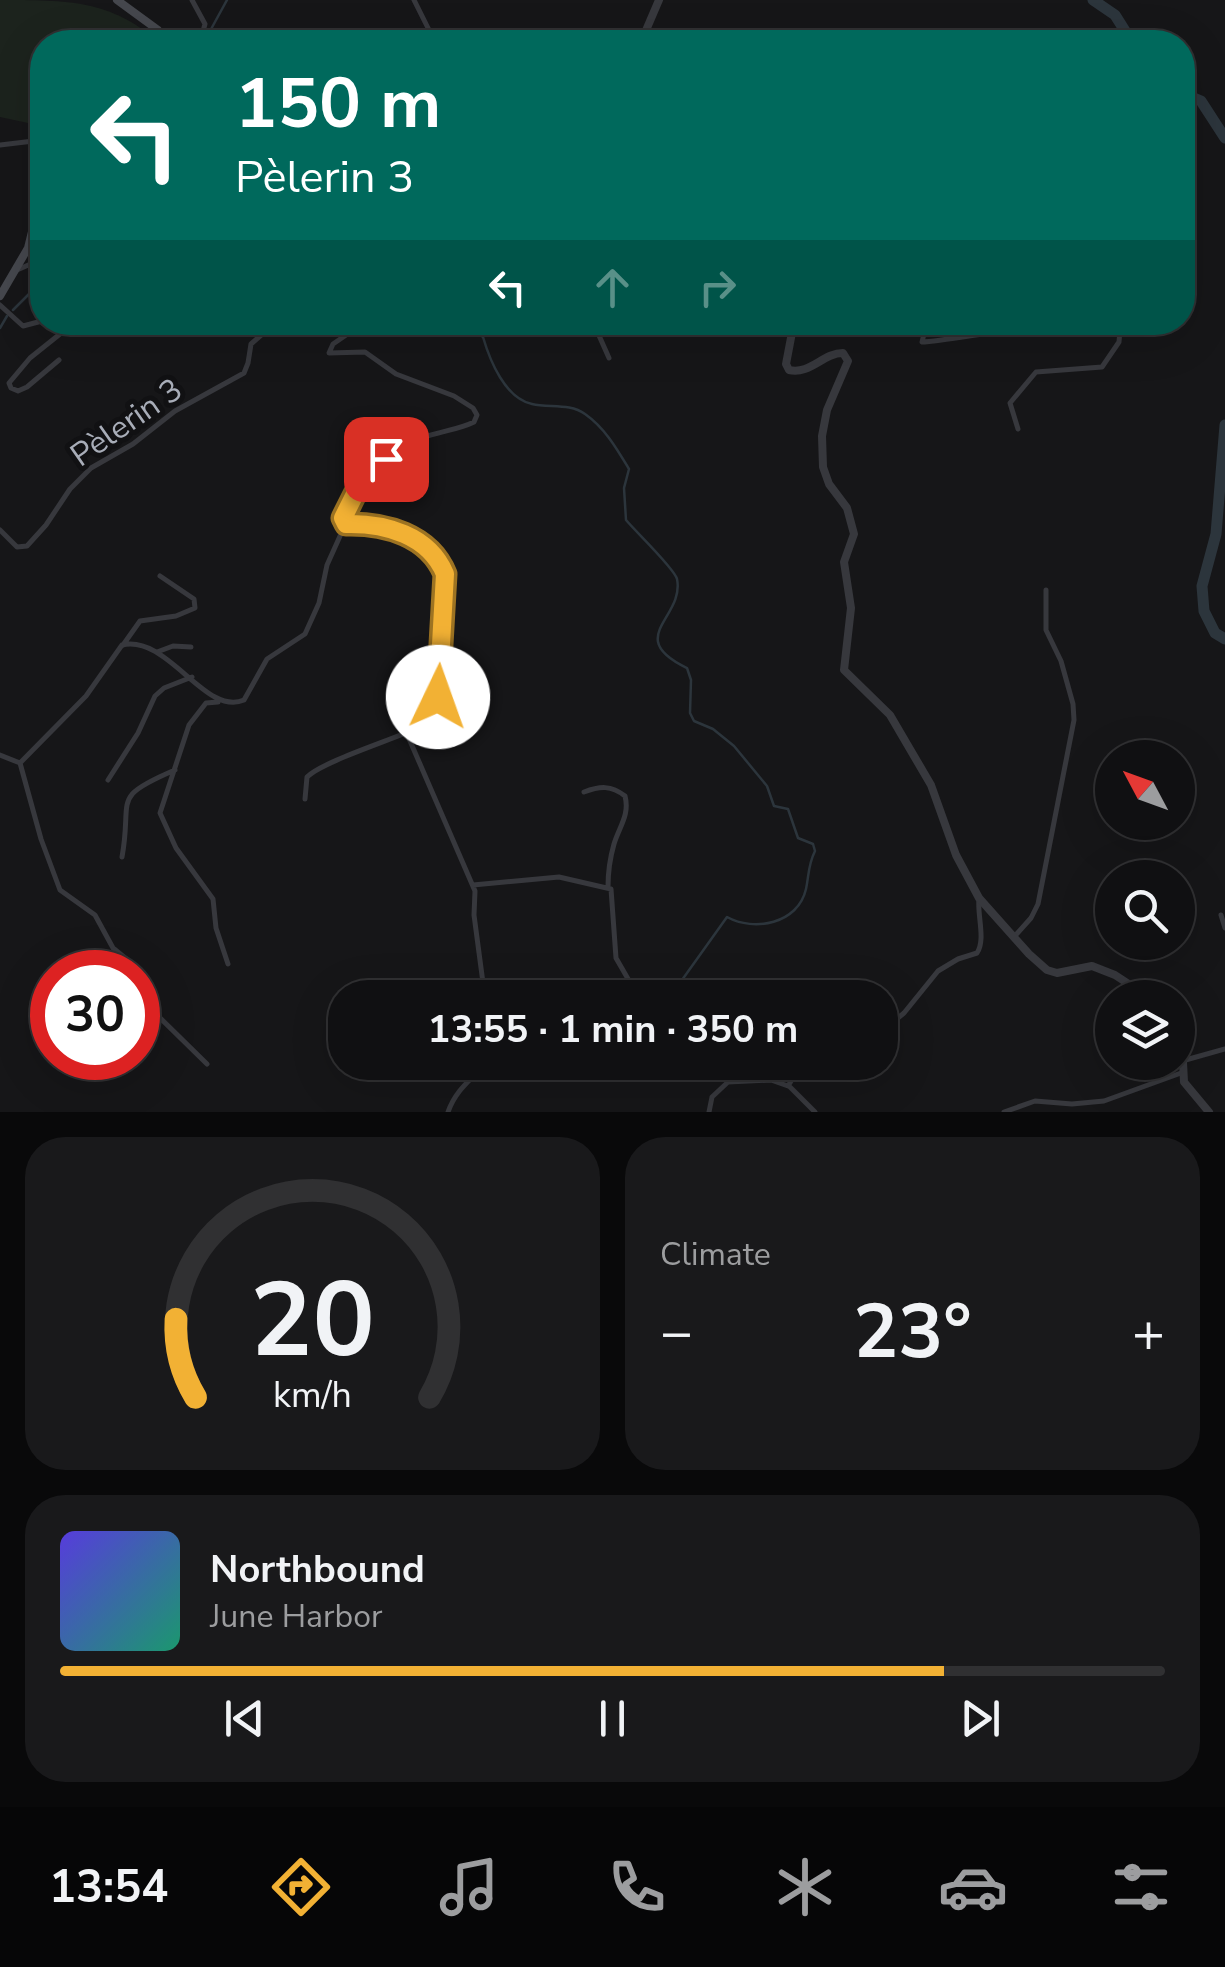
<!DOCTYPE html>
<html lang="en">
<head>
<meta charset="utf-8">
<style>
  body { margin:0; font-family:"Nunito Sans",sans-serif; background:#19191b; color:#f1f3f6; height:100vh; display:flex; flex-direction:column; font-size:38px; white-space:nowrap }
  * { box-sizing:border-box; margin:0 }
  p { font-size:32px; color:#9c9d9f }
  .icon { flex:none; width:55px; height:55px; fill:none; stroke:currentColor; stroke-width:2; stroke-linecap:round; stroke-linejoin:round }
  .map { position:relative; height:1112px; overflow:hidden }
  .panel { display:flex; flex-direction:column; gap:25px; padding:25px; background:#09090a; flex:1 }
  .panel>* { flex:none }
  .banner { position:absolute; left:30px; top:30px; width:1165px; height:305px; border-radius:40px; box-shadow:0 10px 40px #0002,0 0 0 2px #303032; background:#00695c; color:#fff; overflow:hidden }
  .needle { width:65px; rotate:311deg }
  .buttons { position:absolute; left:1095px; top:740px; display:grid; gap:20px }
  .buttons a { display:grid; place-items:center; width:100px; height:100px; border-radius:50%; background:#101012; box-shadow:0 10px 40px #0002,0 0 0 2px #303032; font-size:50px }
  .speed { position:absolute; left:30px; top:950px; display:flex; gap:20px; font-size:50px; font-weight:700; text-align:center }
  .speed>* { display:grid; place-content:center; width:130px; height:130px; border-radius:50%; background:#101012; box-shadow:0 10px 40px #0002,0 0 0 2px #303032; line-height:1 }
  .speed .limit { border:15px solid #d22; background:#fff; color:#111 }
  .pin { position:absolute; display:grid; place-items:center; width:85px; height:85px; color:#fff; margin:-42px; border-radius:20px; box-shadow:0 5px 15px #0006 }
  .me { position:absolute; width:110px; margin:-55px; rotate:3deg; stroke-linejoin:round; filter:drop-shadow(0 0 8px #0008) }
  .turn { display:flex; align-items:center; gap:35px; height:210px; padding:0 40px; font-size:45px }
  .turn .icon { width:130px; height:130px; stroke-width:2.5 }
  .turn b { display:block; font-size:70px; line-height:85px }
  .lanes { display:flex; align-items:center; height:95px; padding:0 40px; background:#0003; justify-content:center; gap:50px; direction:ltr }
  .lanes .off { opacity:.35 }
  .big { font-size:75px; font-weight:700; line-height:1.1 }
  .panel .card { flex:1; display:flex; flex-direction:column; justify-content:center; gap:15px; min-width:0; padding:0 35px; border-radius:40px; background:#19191b }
  .panel .dial { align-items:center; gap:0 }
  .dial svg { height:260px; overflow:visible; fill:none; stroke:#303032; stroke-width:7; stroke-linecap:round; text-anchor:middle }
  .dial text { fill:#f1f3f6; stroke:none }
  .song { display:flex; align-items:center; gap:30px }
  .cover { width:120px; height:120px; border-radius:15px; background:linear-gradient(135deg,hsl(250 70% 55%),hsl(160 70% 35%)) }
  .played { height:10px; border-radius:5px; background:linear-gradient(90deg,#f2b134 80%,#303032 80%) }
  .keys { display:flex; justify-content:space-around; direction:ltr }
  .heat { display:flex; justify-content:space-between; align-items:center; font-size:55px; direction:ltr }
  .panel .tiles { flex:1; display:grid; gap:25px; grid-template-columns:1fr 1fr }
  .card:last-child { grid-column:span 2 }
  .trip { position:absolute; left:328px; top:980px; width:570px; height:100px; border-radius:40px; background:#101012; box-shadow:0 10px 40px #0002,0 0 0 2px #303032; font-weight:700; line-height:100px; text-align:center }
  .dock { display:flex; height:160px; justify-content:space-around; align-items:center; background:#060607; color:#9c9d9f }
  .dock .icon { width:70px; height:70px }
  .dock .on { color:#f2b134 }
  .dock b { font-size:45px; color:#f1f3f6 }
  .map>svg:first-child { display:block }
  .green { fill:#1c231d }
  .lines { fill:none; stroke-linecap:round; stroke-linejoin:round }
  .stream { stroke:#2c353c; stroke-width:2.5 }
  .river { stroke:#2c353c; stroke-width:11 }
  .minor { stroke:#37383d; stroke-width:5 }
  .tertiary { stroke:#37383d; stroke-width:8 }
  .secondary { stroke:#45474d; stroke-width:8 }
  .route-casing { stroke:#9d7322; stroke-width:25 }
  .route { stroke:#f2b134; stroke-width:18 }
  .labels { text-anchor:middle; stroke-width:10; stroke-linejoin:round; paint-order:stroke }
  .street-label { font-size:32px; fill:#a8adb8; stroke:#111113 }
</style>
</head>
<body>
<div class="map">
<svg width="1225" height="1112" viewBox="0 0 1225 1112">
  <rect width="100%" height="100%" fill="#161618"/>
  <path class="green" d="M0,0C69,0 110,0 159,42H42V126L0,117Z"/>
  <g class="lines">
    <path class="stream" d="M204,42L227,0
      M13,310L42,281
      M460,322L483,337C490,361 505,398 532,404C549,408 570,403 585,414C605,428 617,449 629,469L624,488L626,520C636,532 675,569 677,579C685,618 623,637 687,668L691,680L690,713L694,721L713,729L734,746L767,786L774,806L788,809L798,838L813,844L815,851C808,865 809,875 806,889C798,924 754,932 727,917L677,987V997
      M0,328L7,316"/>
    <path class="river" d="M1093,0L1115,15L1132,42
      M1182,93L1201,101L1225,138
      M1225,425L1216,534L1202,586L1204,611L1215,633L1225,639"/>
    <path class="minor" d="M192,0L205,24L200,42
      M414,0L435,42
      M876,36L880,42
      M0,145L42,140
      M17,270L42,259
      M0,305L23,326L42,321
      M593,322L609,358
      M927,322L922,342C959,340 1096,310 1120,330L1119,342L1102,367L1036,372L1010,403L1018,429
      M59,360L27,387L18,391L11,388L9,383L30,358L75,322
      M0,530L17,547L27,546L46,525L70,489L91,468L133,444L175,411L244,373L248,363L251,344L276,322
      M123,645L140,621L176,616L195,608L194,599L160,576
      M157,652L173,646L191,647
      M218,702L206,703L189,725L160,813L176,848L213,899L216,928L228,964
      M407,734L475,891L474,915L485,998
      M0,755L20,763L86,696L122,645C168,634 205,717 244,700L267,659L305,634L319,603L327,565L345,525
      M20,763L41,839L60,890L95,915L113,948L141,971L152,1010L207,1064
      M108,780L138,733L155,696L164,688L192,677
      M584,792C600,786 611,785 625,796C630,815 619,827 614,844C610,858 608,873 608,887
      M305,799L307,777C327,757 435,728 439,715C441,706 437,693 438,683C440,647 443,610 445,574C429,535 385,523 346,524L343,518C357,484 393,448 428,436C443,431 460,429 474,422L477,415L473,408L454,396L396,374L365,352L329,353L333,344L365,322
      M122,857C133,798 109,798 175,770
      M473,885L559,877L611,889L616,958L639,998
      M1221,915L1225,928
      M1014,937L1031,918L1038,904L1074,720L1073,704L1061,661L1046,630V590
      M880,1033L904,1013L938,971L958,959L977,953C986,939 977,916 979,898
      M1182,1061L1225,1049
      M678,1062L686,1075L693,1078L746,1073L763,1078
      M789,1086L815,1112
      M448,1112C456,1089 472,1079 487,1062
      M709,1112L712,1097L728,1082L771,1080L788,1086L803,1062
      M1004,1112L1035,1101L1072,1104L1104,1101L1181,1073"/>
    <path class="tertiary" d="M641,42L659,0
      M794,322L786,364L789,370C810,375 823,353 843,353L848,361L827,410L822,436L823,467L829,484L847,508L854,534L844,562L851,608L844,670L890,715L931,785L956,855L979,898L1029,954L1047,970L1057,973L1092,966L1115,975L1150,998
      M1178,1031L1182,1043L1184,1082L1209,1112"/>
    <path class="secondary" d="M117,0L158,30L168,42
      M0,296L28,248L42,191"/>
  </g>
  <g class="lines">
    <g class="route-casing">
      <path id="route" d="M386,459L355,494L343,518L346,524C385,523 429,535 445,574L438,697"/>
    </g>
    <use href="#route" class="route"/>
  </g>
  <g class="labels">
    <g class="street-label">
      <text transform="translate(126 422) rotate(-35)" y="11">Pèlerin 3</text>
    </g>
  </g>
</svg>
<div class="buttons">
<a><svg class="needle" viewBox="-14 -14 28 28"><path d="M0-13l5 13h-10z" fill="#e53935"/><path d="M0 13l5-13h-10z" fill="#9c9d9f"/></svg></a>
<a><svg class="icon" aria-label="search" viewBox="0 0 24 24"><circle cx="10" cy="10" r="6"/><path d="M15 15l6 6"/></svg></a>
<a><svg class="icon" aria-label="layers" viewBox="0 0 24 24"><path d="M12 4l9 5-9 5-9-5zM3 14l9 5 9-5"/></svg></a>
</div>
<div class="speed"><div class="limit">30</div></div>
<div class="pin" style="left:386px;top:459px;background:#d93025"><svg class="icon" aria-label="arrive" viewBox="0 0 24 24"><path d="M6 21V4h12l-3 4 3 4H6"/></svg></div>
<svg class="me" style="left:438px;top:697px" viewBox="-20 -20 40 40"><circle r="19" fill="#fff"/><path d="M0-13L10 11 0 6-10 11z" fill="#f2b134"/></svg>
<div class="trip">13:55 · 1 min · 350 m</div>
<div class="banner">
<div class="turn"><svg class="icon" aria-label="left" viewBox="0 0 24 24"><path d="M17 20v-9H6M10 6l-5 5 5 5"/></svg><div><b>150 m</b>Pèlerin 3</div></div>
<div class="lanes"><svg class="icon" aria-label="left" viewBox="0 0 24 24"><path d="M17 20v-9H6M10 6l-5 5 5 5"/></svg><svg class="icon off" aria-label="ahead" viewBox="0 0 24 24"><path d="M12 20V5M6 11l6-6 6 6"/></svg><svg class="icon off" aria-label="right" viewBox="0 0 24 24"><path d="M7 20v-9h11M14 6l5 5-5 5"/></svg></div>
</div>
</div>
<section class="panel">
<div class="tiles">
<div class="card dial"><svg viewBox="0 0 100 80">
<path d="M14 69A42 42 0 1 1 86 69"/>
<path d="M14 69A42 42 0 0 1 8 45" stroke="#f2b134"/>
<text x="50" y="56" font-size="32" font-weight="700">20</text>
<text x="50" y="72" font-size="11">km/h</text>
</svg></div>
<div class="card"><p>Climate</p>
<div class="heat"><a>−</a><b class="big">23°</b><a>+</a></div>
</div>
<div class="card">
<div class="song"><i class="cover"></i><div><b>Northbound</b><p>June Harbor</p></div></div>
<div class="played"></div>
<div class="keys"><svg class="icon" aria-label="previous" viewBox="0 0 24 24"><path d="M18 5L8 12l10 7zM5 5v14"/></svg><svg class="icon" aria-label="pause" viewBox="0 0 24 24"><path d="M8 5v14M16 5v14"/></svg><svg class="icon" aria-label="next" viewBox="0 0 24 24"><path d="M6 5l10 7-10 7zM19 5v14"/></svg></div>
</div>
</div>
</section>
<nav class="dock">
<b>13:54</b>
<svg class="icon on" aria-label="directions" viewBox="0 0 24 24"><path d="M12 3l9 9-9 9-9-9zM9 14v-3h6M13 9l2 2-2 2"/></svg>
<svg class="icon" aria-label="music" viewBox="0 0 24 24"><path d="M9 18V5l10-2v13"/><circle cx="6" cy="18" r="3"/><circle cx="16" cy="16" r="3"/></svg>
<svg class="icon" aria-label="phone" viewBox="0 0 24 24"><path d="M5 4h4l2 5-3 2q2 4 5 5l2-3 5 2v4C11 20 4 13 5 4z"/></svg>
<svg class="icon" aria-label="climate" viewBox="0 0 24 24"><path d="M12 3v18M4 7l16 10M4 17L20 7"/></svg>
<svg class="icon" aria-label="car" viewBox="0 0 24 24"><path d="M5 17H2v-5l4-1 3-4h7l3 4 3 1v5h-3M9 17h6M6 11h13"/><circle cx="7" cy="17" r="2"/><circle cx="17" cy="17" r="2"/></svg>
<svg class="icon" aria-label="filters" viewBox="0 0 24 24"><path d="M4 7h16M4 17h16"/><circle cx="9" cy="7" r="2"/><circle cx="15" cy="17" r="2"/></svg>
</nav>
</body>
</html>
